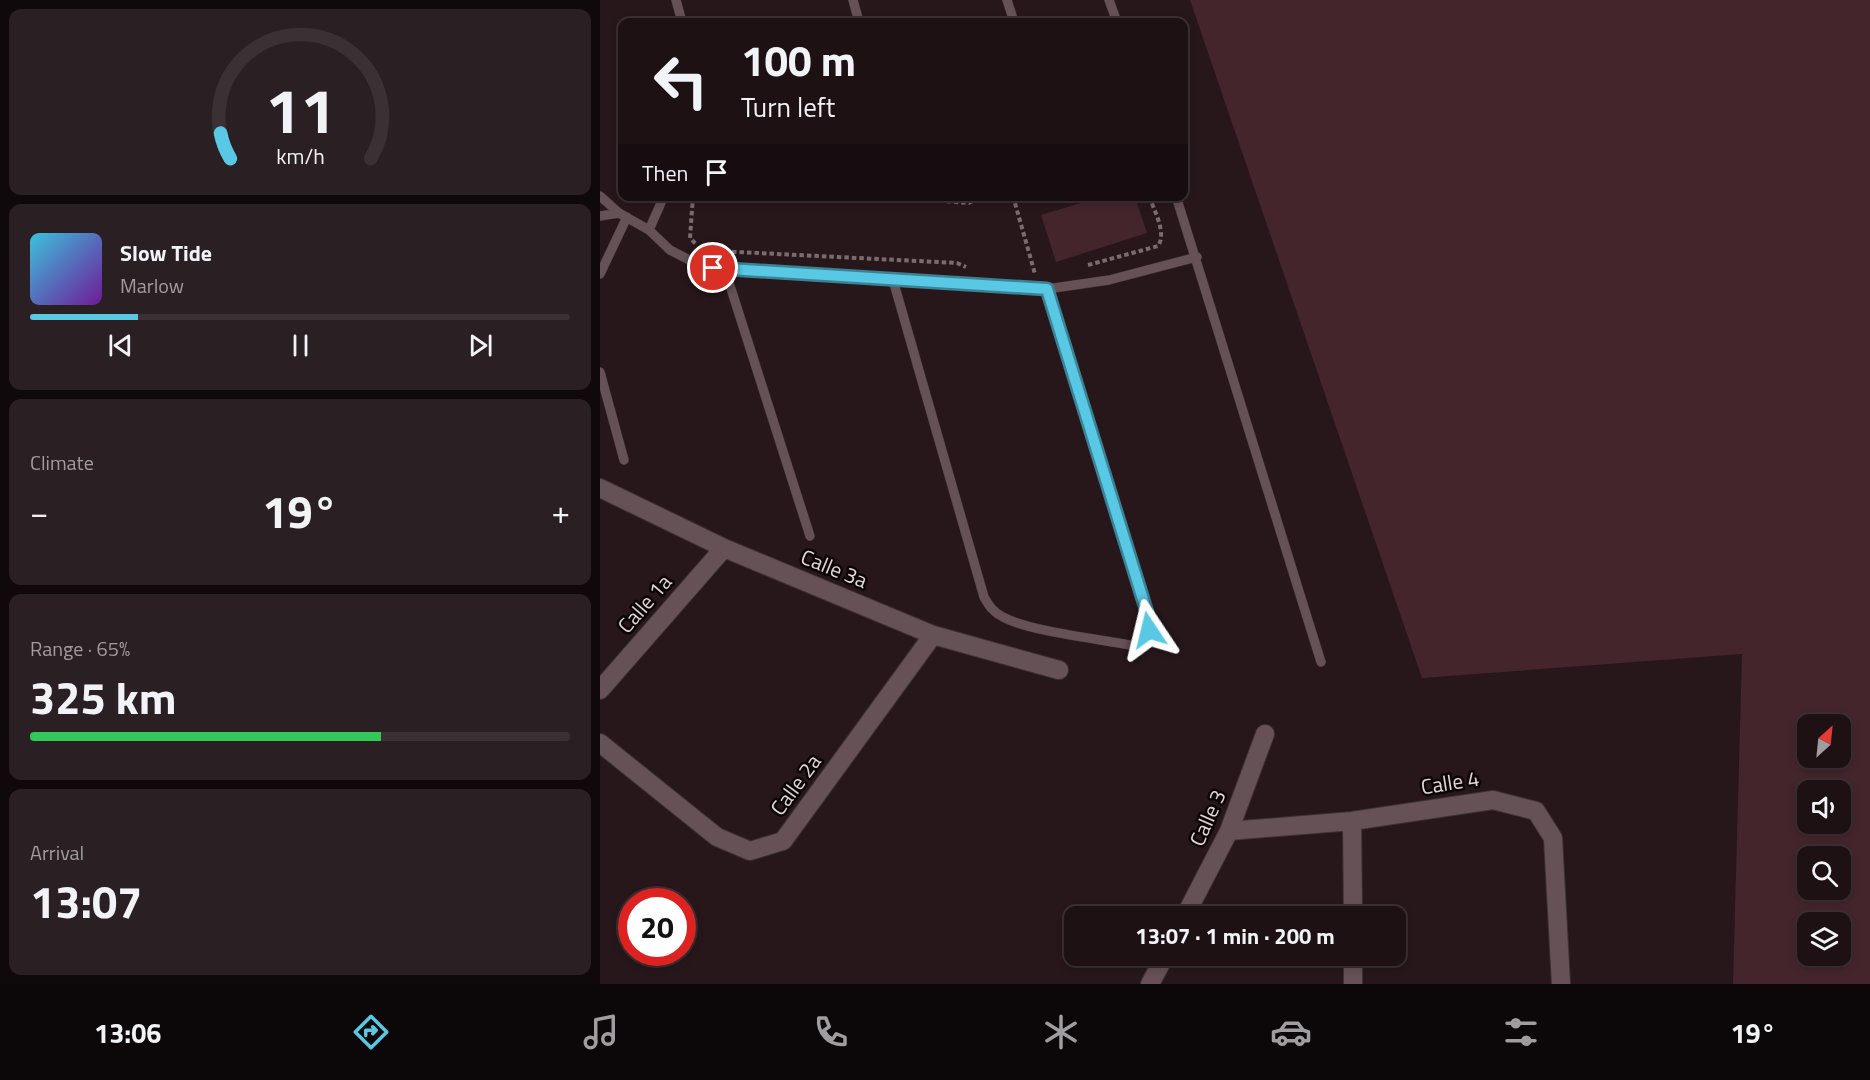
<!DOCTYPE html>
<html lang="en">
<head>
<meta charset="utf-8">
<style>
  body { margin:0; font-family:"Titillium Web",sans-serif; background:#2a1f22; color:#f1f3f6; height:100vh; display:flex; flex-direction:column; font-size:22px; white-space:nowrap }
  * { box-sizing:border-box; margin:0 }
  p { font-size:20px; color:#a09da0 }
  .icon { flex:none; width:33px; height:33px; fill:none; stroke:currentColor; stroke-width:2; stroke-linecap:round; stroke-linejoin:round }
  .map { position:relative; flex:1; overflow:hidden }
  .sheet { display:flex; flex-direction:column; gap:9px; padding:9px; background:#10090b; width:600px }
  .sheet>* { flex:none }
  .top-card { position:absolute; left:18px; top:18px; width:570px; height:183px; border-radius:12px; box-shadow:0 3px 9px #0003,0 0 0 2px #3b3134; background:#1d1114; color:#f1f3f6; overflow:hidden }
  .needle { width:39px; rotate:27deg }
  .controls { position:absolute; left:1197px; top:714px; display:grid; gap:12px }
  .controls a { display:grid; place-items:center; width:54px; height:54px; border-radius:12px; background:#1d1114; box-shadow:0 3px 9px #0003,0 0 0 2px #3b3134; font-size:30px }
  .speed { position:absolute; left:18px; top:888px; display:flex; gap:12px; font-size:30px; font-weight:700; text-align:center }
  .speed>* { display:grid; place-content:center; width:78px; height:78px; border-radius:50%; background:#1d1114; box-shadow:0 3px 9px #0003,0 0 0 2px #3b3134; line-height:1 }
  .speed .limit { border:9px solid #d22; background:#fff; color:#111 }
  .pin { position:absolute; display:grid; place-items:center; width:51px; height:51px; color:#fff; margin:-26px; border:3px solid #fff; border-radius:50%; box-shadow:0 2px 6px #0007 }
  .me { position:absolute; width:66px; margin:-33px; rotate:350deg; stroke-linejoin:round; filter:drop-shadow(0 0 4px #0008) }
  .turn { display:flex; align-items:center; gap:21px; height:126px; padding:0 24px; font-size:27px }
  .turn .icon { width:78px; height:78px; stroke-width:2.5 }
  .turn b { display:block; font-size:42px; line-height:51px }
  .then { display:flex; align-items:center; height:57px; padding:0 24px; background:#0003; gap:12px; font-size:22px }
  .big { font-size:45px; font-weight:700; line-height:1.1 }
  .sheet .card { flex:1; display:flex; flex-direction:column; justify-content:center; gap:9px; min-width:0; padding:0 21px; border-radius:12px; background:#2a1f22 }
  .sheet .dial { align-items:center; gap:0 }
  .dial svg { height:156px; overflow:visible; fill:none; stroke:#3b3134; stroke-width:7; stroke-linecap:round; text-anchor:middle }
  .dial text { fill:#f1f3f6; stroke:none }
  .song { display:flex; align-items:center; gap:18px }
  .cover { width:72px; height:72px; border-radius:9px; background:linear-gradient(135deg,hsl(190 70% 55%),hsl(280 70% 35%)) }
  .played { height:6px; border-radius:3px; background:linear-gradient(90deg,#59c8e4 20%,#3b3134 20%) }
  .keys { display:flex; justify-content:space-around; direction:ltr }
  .heat { display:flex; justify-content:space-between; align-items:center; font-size:33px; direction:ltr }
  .charge { height:9px; border-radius:4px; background:linear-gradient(90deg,#34c759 65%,#3b3134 0) }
  .trip { position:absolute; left:464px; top:906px; width:342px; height:60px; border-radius:12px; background:#1d1114; box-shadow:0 3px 9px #0003,0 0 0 2px #3b3134; font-weight:700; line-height:60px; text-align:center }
  .menu { display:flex; height:96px; justify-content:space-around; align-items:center; background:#0c0708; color:#a09da0 }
  .menu .icon { width:42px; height:42px }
  .menu .active { color:#59c8e4 }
  .menu b { font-size:27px; color:#f1f3f6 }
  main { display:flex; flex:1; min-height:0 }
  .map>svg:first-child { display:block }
  .green { fill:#44252c; fill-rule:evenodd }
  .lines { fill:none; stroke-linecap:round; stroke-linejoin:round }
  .service-casing { stroke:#3e3234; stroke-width:10 }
  .minor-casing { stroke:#3e3234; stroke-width:20 }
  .path { stroke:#7a6c6e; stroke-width:4; stroke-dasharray:4.5 3; stroke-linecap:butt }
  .service { stroke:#665256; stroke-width:9 }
  .minor { stroke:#665256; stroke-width:18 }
  .route-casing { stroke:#3a8294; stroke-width:15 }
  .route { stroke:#59c8e4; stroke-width:10 }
  .labels { text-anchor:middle; stroke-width:5; stroke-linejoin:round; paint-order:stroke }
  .street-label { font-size:21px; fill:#e3d7d9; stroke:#0b0506 }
</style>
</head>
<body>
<main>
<section class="sheet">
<div class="card dial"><svg viewBox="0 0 100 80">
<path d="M14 69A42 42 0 1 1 86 69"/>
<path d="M14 69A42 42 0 0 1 9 56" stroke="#59c8e4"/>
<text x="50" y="56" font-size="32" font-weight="700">11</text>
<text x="50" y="72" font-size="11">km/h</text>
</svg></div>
<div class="card">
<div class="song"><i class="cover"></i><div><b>Slow Tide</b><p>Marlow</p></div></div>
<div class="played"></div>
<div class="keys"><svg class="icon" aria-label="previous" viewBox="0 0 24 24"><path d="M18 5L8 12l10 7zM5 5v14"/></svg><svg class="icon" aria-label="pause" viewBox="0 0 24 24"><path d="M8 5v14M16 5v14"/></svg><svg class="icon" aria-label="next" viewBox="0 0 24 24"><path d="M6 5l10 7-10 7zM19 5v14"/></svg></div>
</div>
<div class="card"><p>Climate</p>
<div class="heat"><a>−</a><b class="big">19°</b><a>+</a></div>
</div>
<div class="card"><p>Range · 65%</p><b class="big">325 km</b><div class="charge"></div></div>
<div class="card"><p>Arrival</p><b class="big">13:07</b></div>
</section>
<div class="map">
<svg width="1270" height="984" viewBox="0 0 1270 984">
  <rect width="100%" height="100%" fill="#27171a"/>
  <path class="green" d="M590,0H1270V984H1133L1142,654L822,678ZM1208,724H1240V758H1208ZM1208,790H1240V824H1208ZM1208,856H1240V890H1208ZM1208,922H1240V956H1208Z
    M500,197H535L547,233L456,262L441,215Z"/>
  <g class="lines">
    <g class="service-casing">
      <path id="service" d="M76,0L82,22
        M253,0L259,22
        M407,0L414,22
        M509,0L517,22
        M0,196L19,213L49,230L70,250L101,266L125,270L210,536
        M576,196L721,662
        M0,216L19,213
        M49,230L64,196
        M125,270L447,289L509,280L597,257
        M0,274L27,217
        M293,280L384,597C389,606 393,612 403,617C431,632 501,639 535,646L543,642L550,622L447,289
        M0,372L24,460"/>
    </g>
    <g class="minor-casing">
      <path id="minor" d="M0,488L124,548L333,635L459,670
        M0,690L124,548
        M0,743L117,837L150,851L183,841L333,635
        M752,821L753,916
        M629,831L752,821L893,800L936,811L953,838L961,984
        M585,916L629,831L665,734
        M753,956V984
        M550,984L565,956"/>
    </g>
    <path class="path" d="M93,196L90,238L96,244
      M279,196L369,203L381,196
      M413,196L435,274
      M117,251L357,263L366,267
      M488,265L558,246C567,233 554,210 549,196"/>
    <use href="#service" class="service"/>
    <use href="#minor" class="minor"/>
  </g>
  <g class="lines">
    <g class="route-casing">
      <path id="route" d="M113,268L447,289L550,622L549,630"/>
    </g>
    <use href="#route" class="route"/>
  </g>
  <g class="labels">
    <g class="street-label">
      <text transform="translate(234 569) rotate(22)" y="7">Calle 3a</text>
      <text transform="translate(45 604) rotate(-49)" y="7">Calle 1a</text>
      <text transform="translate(850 783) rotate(-9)" y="7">Calle 4</text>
      <text transform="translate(196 785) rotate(-54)" y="7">Calle 2a</text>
      <text transform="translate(608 818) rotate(-66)" y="7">Calle 3</text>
    </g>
  </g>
</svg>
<div class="controls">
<a><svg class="needle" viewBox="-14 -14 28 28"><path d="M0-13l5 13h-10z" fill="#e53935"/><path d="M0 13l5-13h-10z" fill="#a09da0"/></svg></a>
<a><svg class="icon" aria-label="sound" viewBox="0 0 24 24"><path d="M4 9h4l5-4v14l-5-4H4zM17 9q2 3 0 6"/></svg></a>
<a><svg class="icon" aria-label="search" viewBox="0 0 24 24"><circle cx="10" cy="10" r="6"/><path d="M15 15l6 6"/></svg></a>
<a><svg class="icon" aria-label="layers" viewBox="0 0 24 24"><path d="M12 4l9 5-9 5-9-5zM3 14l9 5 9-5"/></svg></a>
</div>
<div class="speed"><div class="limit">20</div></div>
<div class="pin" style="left:113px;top:268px;background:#d93025"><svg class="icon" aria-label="arrive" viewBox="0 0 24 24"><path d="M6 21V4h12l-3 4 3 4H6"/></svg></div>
<svg class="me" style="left:549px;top:630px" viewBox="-20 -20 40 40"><path d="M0-17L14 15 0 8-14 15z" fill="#59c8e4" stroke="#fff" stroke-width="4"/></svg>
<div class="trip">13:07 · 1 min · 200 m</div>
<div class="top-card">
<div class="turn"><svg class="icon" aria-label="left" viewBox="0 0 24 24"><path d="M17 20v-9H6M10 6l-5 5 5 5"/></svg><div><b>100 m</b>Turn left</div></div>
<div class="then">Then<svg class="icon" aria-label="arrive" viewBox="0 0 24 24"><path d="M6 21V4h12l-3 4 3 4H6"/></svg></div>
</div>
</div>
</main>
<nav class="menu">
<b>13:06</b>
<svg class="icon active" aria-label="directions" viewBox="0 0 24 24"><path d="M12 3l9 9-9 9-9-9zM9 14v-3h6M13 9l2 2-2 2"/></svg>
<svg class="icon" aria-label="music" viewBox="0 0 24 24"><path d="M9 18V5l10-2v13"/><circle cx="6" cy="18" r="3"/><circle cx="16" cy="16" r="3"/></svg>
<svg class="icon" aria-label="phone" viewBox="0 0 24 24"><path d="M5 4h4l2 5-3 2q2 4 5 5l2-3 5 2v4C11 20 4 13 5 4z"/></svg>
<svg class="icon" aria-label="climate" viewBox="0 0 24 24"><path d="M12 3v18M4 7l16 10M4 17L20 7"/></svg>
<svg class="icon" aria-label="car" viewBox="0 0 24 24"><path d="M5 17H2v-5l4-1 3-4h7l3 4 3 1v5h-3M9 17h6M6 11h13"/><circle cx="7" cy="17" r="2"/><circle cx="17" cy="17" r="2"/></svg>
<svg class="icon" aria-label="filters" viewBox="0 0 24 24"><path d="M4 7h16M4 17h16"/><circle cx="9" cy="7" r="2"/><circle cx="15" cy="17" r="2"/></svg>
<b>19°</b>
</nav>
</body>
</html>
